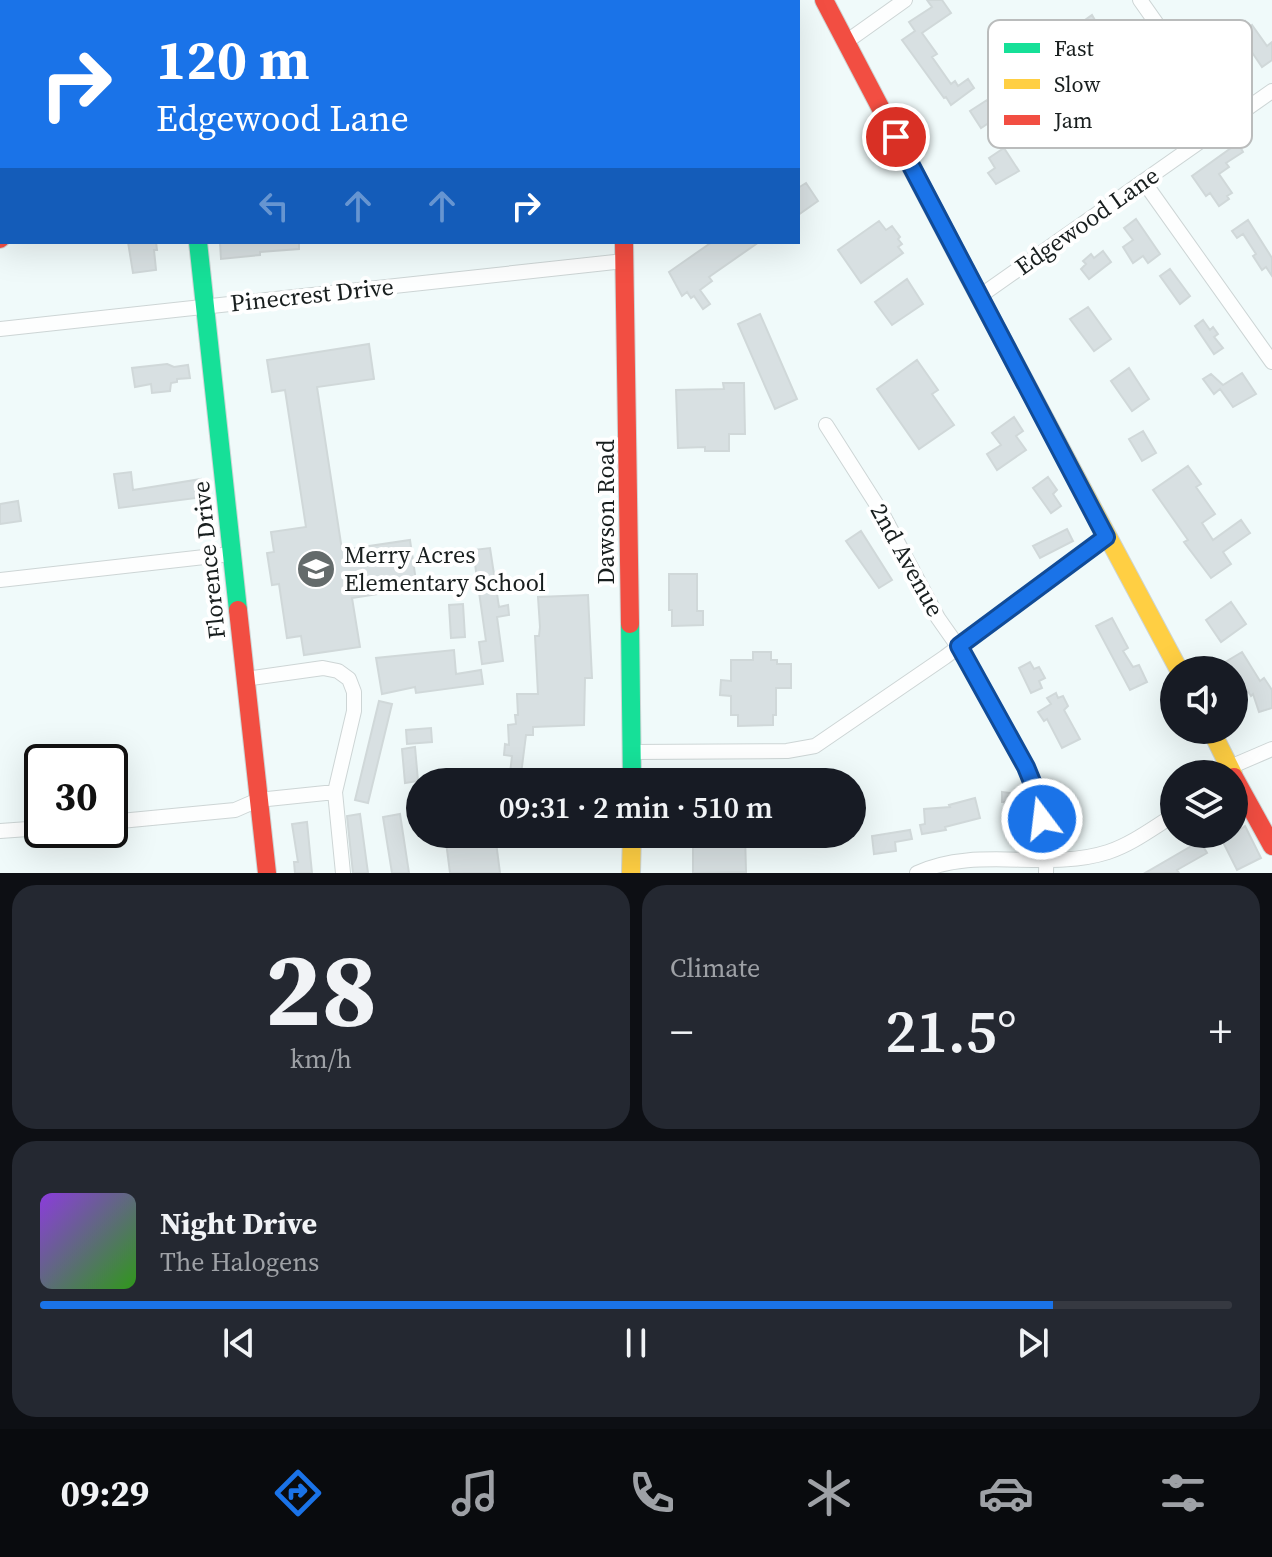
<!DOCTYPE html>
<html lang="en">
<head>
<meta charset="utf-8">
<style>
  body { margin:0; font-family:"Source Serif 4",serif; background:#242831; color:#f1f3f6; height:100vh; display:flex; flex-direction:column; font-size:30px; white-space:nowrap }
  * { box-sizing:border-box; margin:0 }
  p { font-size:26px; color:#9ea1a6 }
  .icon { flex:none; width:44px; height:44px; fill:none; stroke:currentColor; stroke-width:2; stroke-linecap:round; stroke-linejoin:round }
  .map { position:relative; height:873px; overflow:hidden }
  .drawer { display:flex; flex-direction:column; gap:12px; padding:12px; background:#0d0f14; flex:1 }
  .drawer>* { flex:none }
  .guide { position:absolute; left:0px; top:0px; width:800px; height:244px; box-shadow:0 8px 32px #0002; background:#1a73e8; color:#fff; overflow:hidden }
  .buttons { position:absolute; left:1160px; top:656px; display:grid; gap:16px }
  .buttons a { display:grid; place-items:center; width:88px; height:88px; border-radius:50%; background:#171b24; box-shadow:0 8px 32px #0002; font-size:40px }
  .speed { position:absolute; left:24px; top:744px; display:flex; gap:16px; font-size:40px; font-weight:700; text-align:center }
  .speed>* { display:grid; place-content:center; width:104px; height:104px; border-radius:50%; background:#171b24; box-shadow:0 8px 32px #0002; line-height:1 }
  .speed .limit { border:4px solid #111; border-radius:12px; background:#fff; color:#111 }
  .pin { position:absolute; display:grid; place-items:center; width:68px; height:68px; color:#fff; margin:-34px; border:4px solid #fff; border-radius:50%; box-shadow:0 2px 8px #0007 }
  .me { position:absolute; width:88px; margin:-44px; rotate:345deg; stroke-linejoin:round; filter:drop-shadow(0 0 6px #0008) }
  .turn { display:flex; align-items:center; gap:28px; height:168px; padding:0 24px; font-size:36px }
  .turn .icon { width:104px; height:104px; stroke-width:2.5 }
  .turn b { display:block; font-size:56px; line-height:68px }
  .lanes { display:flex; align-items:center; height:76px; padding:0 24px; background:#0003; justify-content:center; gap:40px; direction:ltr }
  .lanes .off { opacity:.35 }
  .big { font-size:60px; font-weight:600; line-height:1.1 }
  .drawer .widget { flex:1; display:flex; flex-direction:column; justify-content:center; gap:12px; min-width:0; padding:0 28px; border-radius:24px; background:#242831 }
  .drawer .dial { align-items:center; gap:0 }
  .dial b { font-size:104px; line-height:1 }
  .song { display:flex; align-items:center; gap:24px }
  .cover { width:96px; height:96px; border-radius:12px; background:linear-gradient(135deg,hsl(270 70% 55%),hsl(110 70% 35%)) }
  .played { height:8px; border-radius:4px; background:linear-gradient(90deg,#1a73e8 85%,#363941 85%) }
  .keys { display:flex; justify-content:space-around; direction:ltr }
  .heat { display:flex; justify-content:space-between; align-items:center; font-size:44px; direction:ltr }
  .drawer .tiles { flex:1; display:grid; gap:12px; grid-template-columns:1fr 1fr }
  .widget:last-child { grid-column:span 2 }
  .trip { position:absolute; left:406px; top:768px; width:460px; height:80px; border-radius:40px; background:#171b24; box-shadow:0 8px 32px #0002; font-weight:600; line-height:80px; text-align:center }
  .tab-bar { display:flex; height:128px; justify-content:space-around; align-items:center; background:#090b0e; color:#9ea1a6 }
  .tab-bar .icon { width:56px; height:56px }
  .tab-bar .selected { color:#1a73e8 }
  .tab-bar b { font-size:36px; color:#f1f3f6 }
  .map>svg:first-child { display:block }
  .building { fill:#d8e0e2; stroke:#d0d8d9; stroke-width:2 }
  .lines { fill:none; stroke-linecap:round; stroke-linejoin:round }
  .street-casing { stroke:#cdd5d5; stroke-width:16 }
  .fast-casing { stroke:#cdd5d5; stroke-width:20 }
  .slow-casing { stroke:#cdd5d5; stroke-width:20 }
  .jam-casing { stroke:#cdd5d5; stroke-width:20 }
  .street { stroke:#fdfefe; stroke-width:14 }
  .fast { stroke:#16e098; stroke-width:18 }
  .slow { stroke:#ffcf43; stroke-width:18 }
  .jam { stroke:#f24e42; stroke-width:18 }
  .route-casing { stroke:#114b97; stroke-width:20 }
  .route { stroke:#1a73e8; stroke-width:14 }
  .labels { text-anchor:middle; stroke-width:8; stroke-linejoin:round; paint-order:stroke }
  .street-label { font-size:24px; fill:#181e1e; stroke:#fff }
  .poi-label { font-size:24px; fill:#181e1e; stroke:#fff; text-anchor:start }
  .key { fill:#fff; stroke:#babcbc; stroke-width:2 }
  .key-label { font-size:22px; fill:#181e1e }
</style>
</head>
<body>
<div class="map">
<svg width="1272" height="873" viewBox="0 0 1272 873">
  <rect width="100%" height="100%" fill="#f0fafa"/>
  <path class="building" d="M927,0H942L951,13L922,33L937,54L932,57L951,84L955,81L958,86L968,79L974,88L951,105L946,97L944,98L902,40L915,31L909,22L932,7Z
    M1092,15L1096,22L1093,24L1103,38L1092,45L1078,25Z
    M1237,21L1240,25L1245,21L1250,27L1252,25L1267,46L1272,42V60L1262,67L1245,42L1241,44L1229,27Z
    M987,100L999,116L981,128L970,111Z
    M1238,143L1243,152L1226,163L1229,167L1219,174L1232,193L1227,196L1229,199L1219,206L1210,193L1206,196L1192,176Z
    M1004,148L1019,171L996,184L988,173L995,168L989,158Z
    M806,183L818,201L798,215V188Z
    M1136,219L1160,254L1148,263L1143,256L1133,263L1123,247L1133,240L1124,228Z
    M1248,220L1272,258V276L1266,267L1262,270L1253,256L1256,254L1243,234L1237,238L1232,231Z
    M879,221L886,230L892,226L900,237L898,239L902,244L898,247L903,253L861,283L838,250Z
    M128,242H156L157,250H154L156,270L133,273Z
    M220,242H299V249L260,252V255L221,259Z
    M712,242H759L709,277L712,281L700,290L710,304L703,309L694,296L691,298L687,292L682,296L669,272Z
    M1103,251L1111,262L1089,279L1081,269L1086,264L1083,261L1091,254L1094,258Z
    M1170,269L1190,296L1180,304L1160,276Z
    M907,279L923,304L892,325L875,302Z
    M1088,307L1111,339L1094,351L1070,319Z
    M760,314L797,399L775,409L738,324Z
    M1203,320L1210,330L1213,327L1218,334L1214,337L1223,348L1214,354L1195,326Z
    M369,344L374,379L317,387L342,550L410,540L417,588L352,598L360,647L304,655L301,636L287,638L279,584L272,585L267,553L274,552L271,532L306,527L285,390L272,392L267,360Z
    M917,360L938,390L932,394L954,425L919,449L877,389Z
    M167,364L174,367L188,365L190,378L177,379V382L171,383L170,391L152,393L151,384L135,387L132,368Z
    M1129,368L1149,399L1132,411L1111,381Z
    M1242,373L1256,394L1233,407L1220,389L1214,394L1203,379L1211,374L1223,385Z
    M723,383H744L745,434H729V451H705V447L678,448L676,390L724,389Z
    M1014,417L1023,431L1016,436L1026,450L997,470L987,454L1001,445L992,433Z
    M1143,431L1156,453L1142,461L1129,439Z
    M1188,466L1201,484L1196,487L1215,514L1202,523L1213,540L1241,520L1250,533L1223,552L1231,564L1211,578L1184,542L1188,540L1153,490Z
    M131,472L133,490L201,479L204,497L119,508L114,474Z
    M1048,477L1057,490L1053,494L1061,506L1051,513L1033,488Z
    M18,501L21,521L0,524V504Z
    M1067,529L1073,541L1040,558L1033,546Z
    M861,531L892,580L879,588L846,541Z
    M490,548L499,607L508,605L509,615L497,617L503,661L482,664L479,642L486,641L473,550Z
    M669,574H697V611H703V625L672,626V610H669Z
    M588,595L592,678H585L584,725L533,727V735H526L520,782H509L512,756L504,755L505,744L509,745L508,725L516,724L515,715H518L517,694H538L535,636H539L540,627L538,597Z
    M1231,602L1246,624L1221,642L1206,620Z
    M463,604L465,637L451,638L449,605Z
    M1112,618L1128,648L1123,651L1133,667L1139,665L1147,682L1130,690L1096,626Z
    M454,650L456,674L481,670L483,684L416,693L415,687L382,694L376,658Z
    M753,652H771V660H777V664H791V688H776V715H773V725L738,726V715H731V696L720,695L721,680L731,681V660H753Z
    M1242,652L1260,681L1264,678L1272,690V708L1259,712L1253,694L1251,696L1241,681L1234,685V670H1212Z
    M1030,662L1034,669L1039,667L1045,678L1039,681L1042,688L1031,693L1019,668Z
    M1056,693L1058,698L1063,696L1068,706L1064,710L1080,739L1062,748L1047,719L1044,721L1038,712L1051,704L1047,698Z
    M379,701L392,704L368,803L355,800Z
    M431,728L432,742L407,744L406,730Z
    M415,747L418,781L405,783L402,749Z
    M1002,792L1025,795L1024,804H1019L1017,822L1003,820L1005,802H1002Z
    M975,798L980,818L945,827L946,830L922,834L920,825L925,824L924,809L950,807L949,805Z
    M360,814L368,873H353L347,816Z
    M400,814L409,873H392L383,817Z
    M307,822L312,873H295L294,862H298L292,824Z
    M1245,826L1261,858L1237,870L1221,838L1234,834Z
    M910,830L912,839L895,842L896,851L874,854L872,836Z
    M445,834H495L500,873H450Z
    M693,834H745L746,872L693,873Z
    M1200,841L1207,853L1177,870L1179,873H1145Z"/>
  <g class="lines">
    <g class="street-casing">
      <path id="street" d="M1140,0L1226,122
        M527,2L545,0
        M846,42L905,0
        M0,61H2
        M1144,182L1272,362
        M980,296L1272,91
        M0,329L624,261
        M826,425L882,513L938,618L971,665L1026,767L1037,794L1047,832L1046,873
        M0,580L231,554
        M245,679L323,668L338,671L349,679L354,692V711L335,792L343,873
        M631,752L787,751L815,746L945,657L1106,537
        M1230,767L1272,749
        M110,822L235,810L258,800L335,792
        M0,831L42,828
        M917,873C977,845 1046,872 1108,852C1132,844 1153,828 1174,815"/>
    </g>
    <g class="fast-casing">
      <path id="fast" d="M615,0V2
        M198,242L238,610
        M630,624L632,782"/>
    </g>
    <g class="slow-casing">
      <path id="slow" d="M174,2L175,0
        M969,277L1179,670
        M1211,730L1233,774
        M631,873L632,834"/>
    </g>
    <g class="jam-casing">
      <path id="jam" d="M824,0L969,277
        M0,239L2,237
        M624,242L630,624
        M238,610L267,873
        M1234,777L1272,846"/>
    </g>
    <use href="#street" class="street"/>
    <use href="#fast" class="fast"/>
    <use href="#slow" class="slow"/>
    <use href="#jam" class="jam"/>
  </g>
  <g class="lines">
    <g class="route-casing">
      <path id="route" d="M896,137L1106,537L959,646L1026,767L1037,794L1042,819"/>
    </g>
    <use href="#route" class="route"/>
  </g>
  <defs>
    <g id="school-disc" transform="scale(2)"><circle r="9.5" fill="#646b6b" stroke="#fff"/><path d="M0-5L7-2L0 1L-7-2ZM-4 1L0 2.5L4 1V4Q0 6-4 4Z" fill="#fff"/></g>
  </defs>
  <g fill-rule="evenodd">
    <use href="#school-disc" x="316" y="569"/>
  </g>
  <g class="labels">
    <g class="street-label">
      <text transform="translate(1087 221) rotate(-35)" y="8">Edgewood Lane</text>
      <text transform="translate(312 295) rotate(-6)" y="8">Pinecrest Drive</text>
      <text transform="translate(606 512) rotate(-90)" y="8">Dawson Road</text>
      <text transform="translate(209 560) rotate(-96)" y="8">Florence Drive</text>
      <text transform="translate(907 560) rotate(61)" y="8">2nd Avenue</text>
    </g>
    <g class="poi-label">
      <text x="344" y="563">Merry Acres<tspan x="344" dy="28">Elementary School</tspan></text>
    </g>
  </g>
  <rect x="988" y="20" width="264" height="128" rx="12" class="key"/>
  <rect x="1004" y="43" width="36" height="10" fill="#16e098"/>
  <rect x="1004" y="79" width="36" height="10" fill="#ffcf43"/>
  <rect x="1004" y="115" width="36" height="10" fill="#f24e42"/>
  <g class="key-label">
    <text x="1054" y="56">Fast</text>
    <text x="1054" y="92">Slow</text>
    <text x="1054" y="128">Jam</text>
  </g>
</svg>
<div class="buttons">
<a><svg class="icon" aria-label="sound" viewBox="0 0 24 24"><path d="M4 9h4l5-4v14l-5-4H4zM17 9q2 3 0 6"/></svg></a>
<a><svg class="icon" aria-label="layers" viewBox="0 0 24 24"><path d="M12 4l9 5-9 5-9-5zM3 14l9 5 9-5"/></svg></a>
</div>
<div class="speed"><div class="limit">30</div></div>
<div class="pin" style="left:896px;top:137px;background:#d93025"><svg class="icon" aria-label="arrive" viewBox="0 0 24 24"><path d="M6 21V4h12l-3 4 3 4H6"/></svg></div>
<svg class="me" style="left:1042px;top:819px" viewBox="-20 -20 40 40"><circle r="17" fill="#1a73e8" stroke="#fff" stroke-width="3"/><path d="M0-11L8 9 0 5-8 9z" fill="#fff"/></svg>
<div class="trip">09:31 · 2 min · 510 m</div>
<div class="guide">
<div class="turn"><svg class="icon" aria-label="right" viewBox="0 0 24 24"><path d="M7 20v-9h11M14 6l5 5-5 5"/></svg><div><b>120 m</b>Edgewood Lane</div></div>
<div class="lanes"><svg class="icon off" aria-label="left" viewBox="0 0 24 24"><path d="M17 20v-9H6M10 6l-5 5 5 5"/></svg><svg class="icon off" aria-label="ahead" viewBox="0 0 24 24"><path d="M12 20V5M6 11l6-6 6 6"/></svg><svg class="icon off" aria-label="ahead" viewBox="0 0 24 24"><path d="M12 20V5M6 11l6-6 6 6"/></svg><svg class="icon" aria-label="right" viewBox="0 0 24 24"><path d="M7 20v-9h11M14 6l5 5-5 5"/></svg></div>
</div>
</div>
<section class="drawer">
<div class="tiles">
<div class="widget dial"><b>28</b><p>km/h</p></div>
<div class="widget"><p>Climate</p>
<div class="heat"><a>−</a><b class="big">21.5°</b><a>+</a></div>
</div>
<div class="widget">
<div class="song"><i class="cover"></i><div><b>Night Drive</b><p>The Halogens</p></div></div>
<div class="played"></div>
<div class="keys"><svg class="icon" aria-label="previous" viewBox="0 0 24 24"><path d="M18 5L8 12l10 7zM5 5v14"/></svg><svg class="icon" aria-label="pause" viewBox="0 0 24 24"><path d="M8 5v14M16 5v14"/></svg><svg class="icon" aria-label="next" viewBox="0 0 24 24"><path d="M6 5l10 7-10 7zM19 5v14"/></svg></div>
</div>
</div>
</section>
<nav class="tab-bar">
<b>09:29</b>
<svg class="icon selected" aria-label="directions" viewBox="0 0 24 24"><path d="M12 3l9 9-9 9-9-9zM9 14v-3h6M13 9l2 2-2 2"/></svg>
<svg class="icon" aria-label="music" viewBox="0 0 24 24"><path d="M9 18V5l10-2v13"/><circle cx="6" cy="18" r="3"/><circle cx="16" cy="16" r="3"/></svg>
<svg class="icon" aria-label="phone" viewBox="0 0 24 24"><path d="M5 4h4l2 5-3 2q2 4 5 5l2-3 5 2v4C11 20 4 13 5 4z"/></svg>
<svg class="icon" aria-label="climate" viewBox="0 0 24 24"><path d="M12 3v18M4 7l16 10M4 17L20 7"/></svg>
<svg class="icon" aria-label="car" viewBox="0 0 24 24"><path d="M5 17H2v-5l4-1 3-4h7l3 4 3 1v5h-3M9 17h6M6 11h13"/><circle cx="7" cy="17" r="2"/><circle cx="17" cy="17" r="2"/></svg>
<svg class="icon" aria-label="filters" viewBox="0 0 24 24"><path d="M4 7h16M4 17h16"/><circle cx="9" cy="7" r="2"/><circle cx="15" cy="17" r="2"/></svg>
</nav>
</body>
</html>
